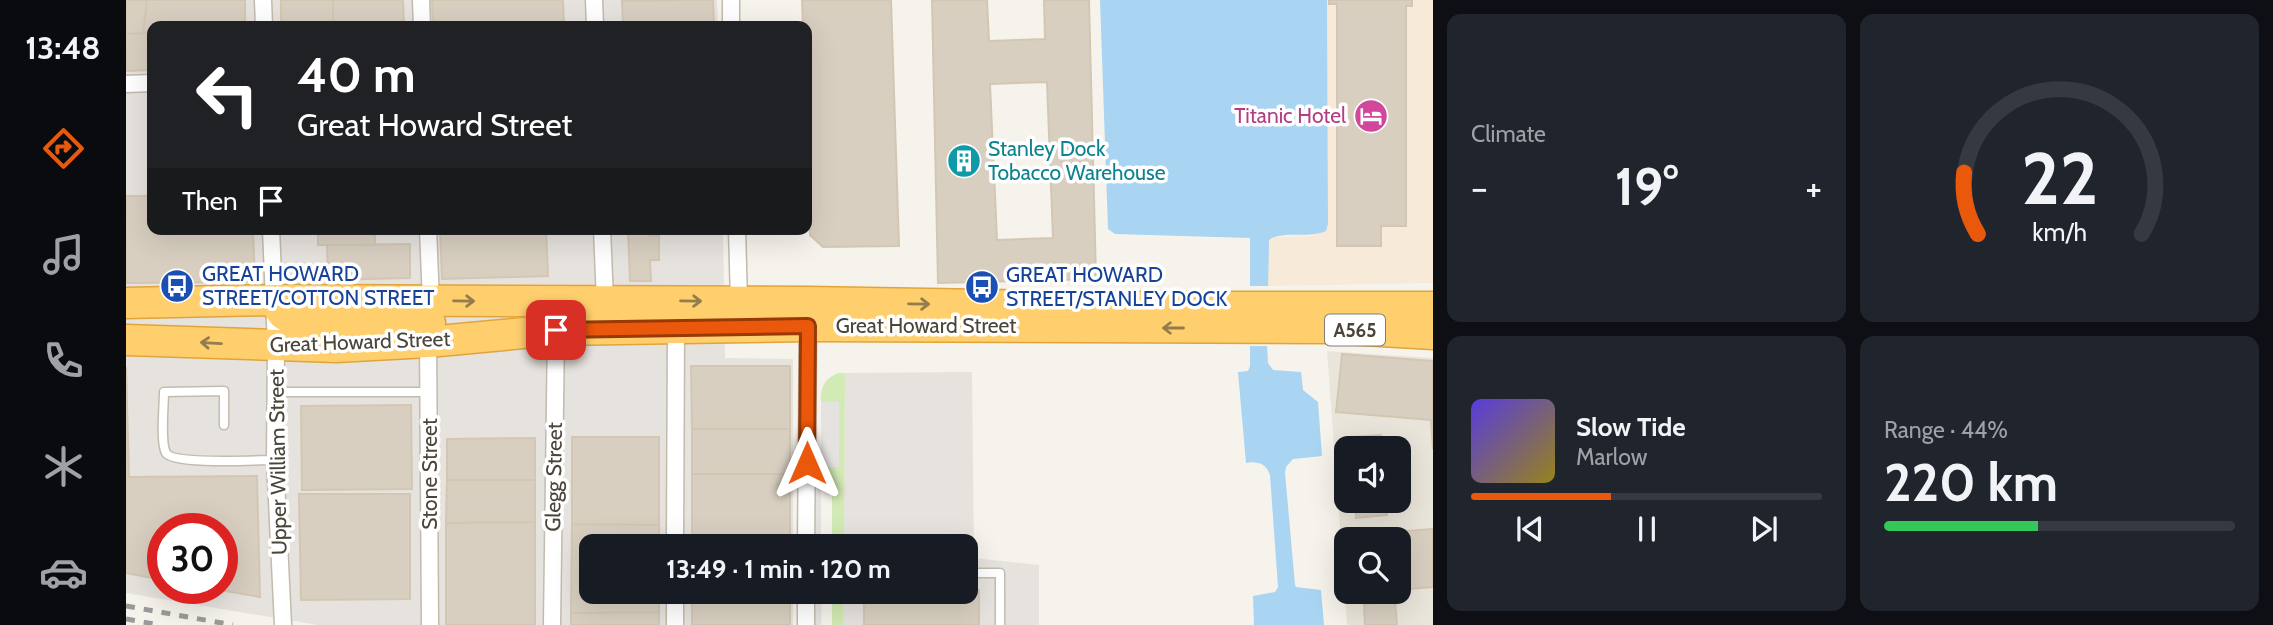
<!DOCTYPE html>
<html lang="en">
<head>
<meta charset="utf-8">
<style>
  body { margin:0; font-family:Cabin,sans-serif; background:#20242c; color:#f1f3f6; height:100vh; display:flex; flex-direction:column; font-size:26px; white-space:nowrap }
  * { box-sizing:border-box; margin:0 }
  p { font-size:23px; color:#9ea1a6 }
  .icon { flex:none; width:38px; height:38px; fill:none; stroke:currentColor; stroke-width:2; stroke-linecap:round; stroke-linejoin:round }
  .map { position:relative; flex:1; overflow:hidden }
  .drawer { display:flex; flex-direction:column; gap:14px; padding:14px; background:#0d0f14; width:840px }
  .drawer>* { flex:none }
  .hud { position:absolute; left:21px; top:21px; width:665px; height:214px; border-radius:14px; box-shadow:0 7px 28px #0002; background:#202124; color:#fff; overflow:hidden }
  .tools { position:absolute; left:1208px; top:436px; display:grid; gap:14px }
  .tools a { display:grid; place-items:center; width:77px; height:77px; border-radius:14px; background:#171b24; box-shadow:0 7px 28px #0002; font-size:35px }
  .speed { position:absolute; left:21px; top:513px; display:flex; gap:14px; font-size:35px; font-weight:700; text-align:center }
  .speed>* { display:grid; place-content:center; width:91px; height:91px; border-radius:50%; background:#171b24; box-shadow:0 7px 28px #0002; line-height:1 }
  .speed .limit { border:10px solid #d22; background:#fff; color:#111 }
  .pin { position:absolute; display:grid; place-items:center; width:60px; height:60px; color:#fff; margin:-30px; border-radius:14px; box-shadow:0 4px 10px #0006 }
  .me { position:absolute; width:77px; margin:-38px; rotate:0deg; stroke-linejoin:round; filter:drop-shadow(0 0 5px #0008) }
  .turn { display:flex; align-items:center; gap:24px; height:147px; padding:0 35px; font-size:32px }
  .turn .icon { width:91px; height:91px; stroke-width:2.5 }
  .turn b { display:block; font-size:49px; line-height:60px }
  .then { display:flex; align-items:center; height:66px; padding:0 35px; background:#0003; gap:14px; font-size:26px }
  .big { font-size:52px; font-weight:700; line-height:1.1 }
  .drawer .card { flex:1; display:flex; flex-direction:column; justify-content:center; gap:10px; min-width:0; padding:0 24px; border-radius:14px; background:#20242c }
  .drawer .dial { align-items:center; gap:0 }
  .dial svg { height:182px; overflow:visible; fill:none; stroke:#363941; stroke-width:7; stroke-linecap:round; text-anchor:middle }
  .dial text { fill:#f1f3f6; stroke:none }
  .song { display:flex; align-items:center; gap:21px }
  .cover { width:84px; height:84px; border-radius:10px; background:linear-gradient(135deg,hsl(250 70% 55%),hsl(50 70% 35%)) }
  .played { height:7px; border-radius:4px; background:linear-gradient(90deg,#ea580c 40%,#363941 40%) }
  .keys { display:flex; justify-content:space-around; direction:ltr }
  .heat { display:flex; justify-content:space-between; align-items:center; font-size:38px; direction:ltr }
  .charge { height:10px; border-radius:5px; background:linear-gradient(90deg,#34c759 44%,#363941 0) }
  .drawer .tiles { flex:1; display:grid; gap:14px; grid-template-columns:repeat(2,1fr) }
  .trip { position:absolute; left:453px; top:534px; width:399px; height:70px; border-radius:14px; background:#171b24; box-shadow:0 7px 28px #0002; font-weight:700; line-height:70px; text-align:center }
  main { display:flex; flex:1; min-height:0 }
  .tab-bar { display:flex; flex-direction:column; width:126px; justify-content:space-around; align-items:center; background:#090b0e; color:#9ea1a6 }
  .tab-bar .icon { width:49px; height:49px }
  .tab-bar .current { color:#ea580c }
  .tab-bar b { font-size:32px; color:#f1f3f6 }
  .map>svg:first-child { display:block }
  .residential { fill:#eae5da; fill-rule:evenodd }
  .commercial { fill:#f7ead8 }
  .industrial { fill:#e6e2dd; fill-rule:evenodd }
  .green { fill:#d2eab5 }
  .parking { fill:#e5e3e0 }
  .water { fill:#a9d4f2 }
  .pier { fill:#f6f3ec }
  .building { fill:#d8cfc1; stroke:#d3c7b4; stroke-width:2; fill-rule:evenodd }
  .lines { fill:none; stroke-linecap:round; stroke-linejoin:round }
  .lane-casing { stroke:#c2bbae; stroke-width:11 }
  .street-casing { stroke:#c2bbae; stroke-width:19 }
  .highway-casing { stroke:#e0a43c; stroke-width:33 }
  .lane { stroke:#fff; stroke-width:8 }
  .street { stroke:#fff; stroke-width:16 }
  .highway { stroke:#ffcf6e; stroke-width:30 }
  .rail { stroke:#9a9a9a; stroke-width:5; stroke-dasharray:9 9; stroke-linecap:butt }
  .oneway { stroke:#937c4e }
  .route-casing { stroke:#983908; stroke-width:18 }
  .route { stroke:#ea580c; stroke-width:12 }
  .labels { text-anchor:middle; stroke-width:7; stroke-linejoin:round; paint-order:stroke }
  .shield { fill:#fff; stroke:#817c74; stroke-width:2 }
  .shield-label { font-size:19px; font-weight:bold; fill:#4b4439 }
  .hotel-label { font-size:21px; fill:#b23c85; stroke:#fff; text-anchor:end }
  .culture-label { font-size:21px; fill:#0d838f; stroke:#fff; text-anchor:start }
  .transit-label { font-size:21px; fill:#164399; stroke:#fff; text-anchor:start }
  .street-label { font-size:21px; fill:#4b4439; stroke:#fff }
</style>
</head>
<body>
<main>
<nav class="tab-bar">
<b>13:48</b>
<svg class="icon current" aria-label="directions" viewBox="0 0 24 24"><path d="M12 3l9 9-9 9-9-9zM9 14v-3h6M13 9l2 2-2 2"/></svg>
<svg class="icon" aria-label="music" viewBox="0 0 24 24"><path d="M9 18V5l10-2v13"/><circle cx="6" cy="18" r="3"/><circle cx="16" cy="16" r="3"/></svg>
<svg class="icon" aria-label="phone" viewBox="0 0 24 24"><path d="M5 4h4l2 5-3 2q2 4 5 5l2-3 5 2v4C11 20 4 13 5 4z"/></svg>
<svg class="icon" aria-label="climate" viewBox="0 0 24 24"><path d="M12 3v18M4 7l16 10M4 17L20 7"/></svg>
<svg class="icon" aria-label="car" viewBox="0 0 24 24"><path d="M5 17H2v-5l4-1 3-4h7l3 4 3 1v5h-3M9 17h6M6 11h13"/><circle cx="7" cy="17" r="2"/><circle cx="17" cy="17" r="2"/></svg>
</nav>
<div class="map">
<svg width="1307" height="625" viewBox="0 0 1307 625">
  <rect width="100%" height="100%" fill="#f6f3ec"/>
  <path class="residential" d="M1201,351L1307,358V625H1221ZM1220,448H1272V500H1220ZM1220,539H1272V592H1220Z"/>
  <path class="commercial" d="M1201,0H1307V283L1142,286V243L1145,237L1187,236L1200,231L1202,224Z"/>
  <path class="industrial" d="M0,0H591L592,26H26V229H597L599,358L667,359V546H466V592H667V625H192L0,593ZM37,528H96V588H37Z
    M846,372L848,558L913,565V625H717V592H840V546H718L719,373Z"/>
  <path class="green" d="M712,373H719L718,546H706V478L695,467L713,466L712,402H695C694,388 698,379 712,373Z
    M706,592H717V625H706Z"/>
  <path class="parking" d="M695,402H713V467H695Z
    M688,474L695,481V545L693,546H687Z
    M687,592L696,600L695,625H688Z"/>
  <path class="water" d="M974,0H1201L1202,224L1200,231C1183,239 1156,230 1143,240L1141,346L1142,363L1147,370L1175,372L1177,390L1192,402L1196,456L1167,459L1160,467L1159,473L1169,585L1170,587L1195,590L1198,625H1128L1127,596L1149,592L1152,587L1144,475C1140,463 1131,461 1120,463L1112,372L1122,371L1124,366V238L989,234L982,229Z"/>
  <path class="pier" d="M1121,286H1145V346H1121Z"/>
  <path class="building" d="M0,0H21L17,33L0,34Z
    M21,0H119V26H26V33H17Z
    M155,0H207V26H155Z
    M207,0H277L278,26H207Z
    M306,0H437L438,26H307Z
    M587,0L588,26H497L496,1Z
    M676,0H765L773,246L697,247L684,235L681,141V26H677Z
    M806,0H861L863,41L919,39L918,0H963L970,279L812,283ZM921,82L927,238L871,240L864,84Z
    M1203,0H1286V6H1280V226H1255V246H1211V4H1203Z
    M26,33V70L0,71V34Z
    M0,196H26V229H127L129,282L0,283Z
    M192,229H249V245H192Z
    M314,229H420L422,276L316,279Z
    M502,230H524V236H533V260H524L525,281H504Z
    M284,244V278L202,280L201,245Z
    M1216,354L1307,361V449L1305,420L1210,412Z
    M565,366H664V429H566Z
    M0,367L3,477H0Z
    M285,405L286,489L176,490L175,406Z
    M566,429H664V474H566Z
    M1255,435L1256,448H1225L1224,437Z
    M446,437H533V525L446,524Z
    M409,438V480H321V439Z
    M566,474H664V546H566Z
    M131,476L134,597L83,588H96V528H37V580L0,573V477Z
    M321,480H409V522L320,523Z
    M173,494H284V599L175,600Z
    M1229,500H1260L1261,515L1230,518Z
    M409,522V625H320V523Z
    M446,524L533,525V546H466V592H533V612L445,613Z
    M1307,529V587L1272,590V539H1220V551L1218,536Z
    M840,590H853V625H738V592Z
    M566,592H664V625H566Z
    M1269,601L1271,625H1239L1238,604Z
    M533,612V625H445V613Z"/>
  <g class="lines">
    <g class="lane-casing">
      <path id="lane" d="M149,392H303
        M98,425V391L38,392C38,406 34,442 40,453C48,465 131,460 149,460
        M840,573H874V625"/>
    </g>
    <g class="street-casing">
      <path id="street" d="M137,0L138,26
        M295,0L296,26
        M468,0L469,26
        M605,0V26
        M0,84L26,83
        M145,229L150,346L149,460L157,625
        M302,229L305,301
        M476,229L479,301
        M611,229L613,302
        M302,336L304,625
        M549,546L550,328
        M680,546L682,326
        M426,625L430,330
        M549,625V592
        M680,625V592"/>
    </g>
    <g class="highway-casing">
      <path id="highway" d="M147,300L157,314L165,319L185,325L304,323
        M0,303L147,300L681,302L983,307H1307
        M0,340L210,347L302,342L430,330L682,326L1204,328L1307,334"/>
    </g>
    <use href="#lane" class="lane"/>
    <use href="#street" class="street"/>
    <use href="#highway" class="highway"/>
    <path class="rail" d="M0,606L107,625
      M0,619L34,625"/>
  </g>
  <defs><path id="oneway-shaft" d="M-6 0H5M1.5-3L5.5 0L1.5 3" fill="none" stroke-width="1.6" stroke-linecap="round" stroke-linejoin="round" transform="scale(1.75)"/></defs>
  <g class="oneway">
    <use href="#oneway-shaft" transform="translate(338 301) rotate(1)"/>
    <use href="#oneway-shaft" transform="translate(565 301) rotate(1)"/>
    <use href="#oneway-shaft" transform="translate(793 304) rotate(1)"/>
    <use href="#oneway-shaft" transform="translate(1047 328) rotate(-180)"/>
    <use href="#oneway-shaft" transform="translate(85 343) rotate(-177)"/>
  </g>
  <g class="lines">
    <g class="route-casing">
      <path id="route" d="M430,330L682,326L681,463"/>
    </g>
    <use href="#route" class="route"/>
  </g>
  <defs>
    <g id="hotel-disc" transform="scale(1.75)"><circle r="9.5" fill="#d1479c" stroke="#fff"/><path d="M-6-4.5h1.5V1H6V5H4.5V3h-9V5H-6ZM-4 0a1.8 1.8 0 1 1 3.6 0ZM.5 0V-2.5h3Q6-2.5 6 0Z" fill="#fff"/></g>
    <g id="building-disc" transform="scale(1.75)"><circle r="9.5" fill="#0f9aa8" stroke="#fff"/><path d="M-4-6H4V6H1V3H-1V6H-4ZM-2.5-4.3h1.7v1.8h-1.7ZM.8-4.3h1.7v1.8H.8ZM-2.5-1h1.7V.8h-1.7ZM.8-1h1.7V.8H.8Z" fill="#fff"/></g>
    <g id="bus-disc" transform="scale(1.75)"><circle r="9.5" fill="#1a4fb4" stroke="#fff"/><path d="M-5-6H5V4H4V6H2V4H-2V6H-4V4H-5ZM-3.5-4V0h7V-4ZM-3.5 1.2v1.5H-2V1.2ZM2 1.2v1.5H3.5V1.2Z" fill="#fff"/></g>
  </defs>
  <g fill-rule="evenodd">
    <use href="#hotel-disc" x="1245" y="116"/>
    <use href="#building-disc" x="838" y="161"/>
    <use href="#bus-disc" x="51" y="286"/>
    <use href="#bus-disc" x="856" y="287"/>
  </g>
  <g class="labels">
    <rect class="shield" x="1199" y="314.5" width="60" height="31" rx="5"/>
    <g class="shield-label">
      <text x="1229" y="337">A565</text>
    </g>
    <g class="hotel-label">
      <text x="1220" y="123">Titanic Hotel</text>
    </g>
    <g class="culture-label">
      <text x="862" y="156">Stanley Dock<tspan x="862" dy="24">Tobacco Warehouse</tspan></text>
    </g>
    <g class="transit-label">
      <text x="76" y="281">GREAT HOWARD<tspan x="76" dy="24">STREET/COTTON STREET</tspan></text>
      <text x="880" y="282">GREAT HOWARD<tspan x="880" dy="24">STREET/STANLEY DOCK</tspan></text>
    </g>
    <g class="street-label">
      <text x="800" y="333">Great Howard Street</text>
      <text transform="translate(234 342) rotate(-2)" y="7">Great Howard Street</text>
      <text transform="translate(152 462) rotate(-91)" y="7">Upper William Street</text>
      <text transform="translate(304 474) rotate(-90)" y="7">Stone Street</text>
      <text transform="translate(428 477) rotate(-89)" y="7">Glegg Street</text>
    </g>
  </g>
</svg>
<div class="tools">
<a><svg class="icon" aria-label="sound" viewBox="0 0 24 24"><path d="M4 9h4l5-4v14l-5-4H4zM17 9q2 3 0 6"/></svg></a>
<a><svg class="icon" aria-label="search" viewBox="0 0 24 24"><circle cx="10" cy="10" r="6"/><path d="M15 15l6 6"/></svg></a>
</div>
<div class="speed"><div class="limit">30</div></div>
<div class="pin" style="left:430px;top:330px;background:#d93025"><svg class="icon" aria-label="arrive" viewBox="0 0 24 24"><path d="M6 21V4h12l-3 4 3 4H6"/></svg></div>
<svg class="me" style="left:681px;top:463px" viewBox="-20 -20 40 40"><path d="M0-17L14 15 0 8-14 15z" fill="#ea580c" stroke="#fff" stroke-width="4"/></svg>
<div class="trip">13:49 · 1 min · 120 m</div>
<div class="hud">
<div class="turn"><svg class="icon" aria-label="left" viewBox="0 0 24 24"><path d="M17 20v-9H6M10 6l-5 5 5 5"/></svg><div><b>40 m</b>Great Howard Street</div></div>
<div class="then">Then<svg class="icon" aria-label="arrive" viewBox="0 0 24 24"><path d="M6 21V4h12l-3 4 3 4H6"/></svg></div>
</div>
</div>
<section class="drawer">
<div class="tiles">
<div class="card"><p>Climate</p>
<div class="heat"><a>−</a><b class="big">19°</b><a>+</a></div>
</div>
<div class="card dial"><svg viewBox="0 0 100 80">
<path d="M14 69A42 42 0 1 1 86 69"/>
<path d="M14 69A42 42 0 0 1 8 42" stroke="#ea580c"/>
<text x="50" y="56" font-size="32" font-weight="700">22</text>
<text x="50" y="72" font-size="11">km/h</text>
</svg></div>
<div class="card">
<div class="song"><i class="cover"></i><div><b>Slow Tide</b><p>Marlow</p></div></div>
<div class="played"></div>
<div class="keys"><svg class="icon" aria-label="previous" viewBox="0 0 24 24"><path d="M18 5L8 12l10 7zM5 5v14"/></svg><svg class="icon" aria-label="pause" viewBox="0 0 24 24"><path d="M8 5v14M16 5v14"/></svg><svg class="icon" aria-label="next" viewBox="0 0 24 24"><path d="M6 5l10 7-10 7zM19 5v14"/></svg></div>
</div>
<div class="card"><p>Range · 44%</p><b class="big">220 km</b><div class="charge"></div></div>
</div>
</section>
</main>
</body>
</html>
